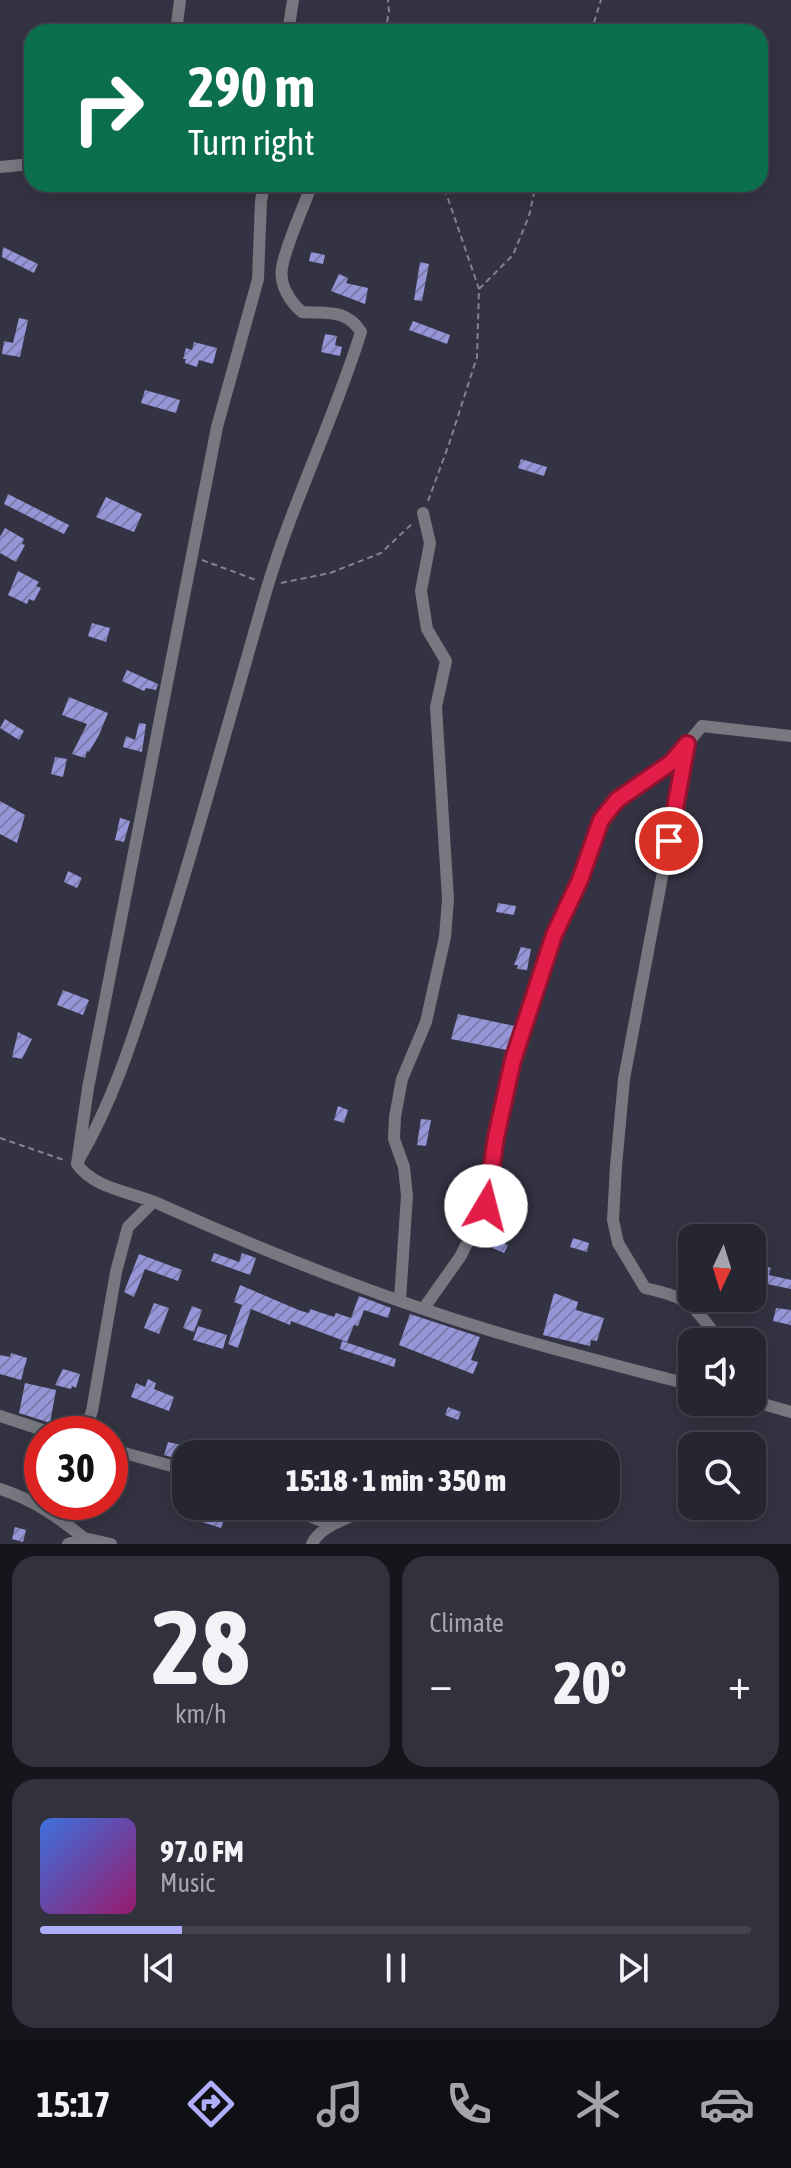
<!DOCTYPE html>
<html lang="en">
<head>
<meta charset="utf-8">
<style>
  body { margin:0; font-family:"Asap Condensed",sans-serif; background:#32323e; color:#f1f3f6; height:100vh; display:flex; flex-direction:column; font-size:30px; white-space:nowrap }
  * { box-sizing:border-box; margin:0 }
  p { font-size:26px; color:#a4a5ac }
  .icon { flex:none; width:44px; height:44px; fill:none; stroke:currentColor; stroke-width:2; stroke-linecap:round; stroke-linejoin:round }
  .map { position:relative; height:1544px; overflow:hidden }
  .sheet { display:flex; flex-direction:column; gap:12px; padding:12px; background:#15151c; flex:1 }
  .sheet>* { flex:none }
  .banner { position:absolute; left:24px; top:24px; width:744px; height:168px; border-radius:24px; box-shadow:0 4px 20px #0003,0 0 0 2px #42434d; background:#0b6e4f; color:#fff; overflow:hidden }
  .needle { width:52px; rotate:184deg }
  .controls { position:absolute; left:678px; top:1224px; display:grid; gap:16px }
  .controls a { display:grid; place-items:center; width:88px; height:88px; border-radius:16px; background:#262632; box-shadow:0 4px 20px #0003,0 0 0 2px #42434d; font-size:40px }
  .speed { position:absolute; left:24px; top:1416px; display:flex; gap:16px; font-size:40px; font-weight:700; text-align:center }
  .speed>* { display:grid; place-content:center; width:104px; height:104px; border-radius:50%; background:#262632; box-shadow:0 4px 20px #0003,0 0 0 2px #42434d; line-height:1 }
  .speed .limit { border:12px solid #d22; background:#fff; color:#111 }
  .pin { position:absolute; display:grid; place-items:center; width:68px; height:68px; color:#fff; margin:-34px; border:4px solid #fff; border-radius:50%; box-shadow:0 2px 8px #0007 }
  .me { position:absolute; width:88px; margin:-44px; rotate:8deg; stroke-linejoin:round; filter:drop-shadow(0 0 6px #0008) }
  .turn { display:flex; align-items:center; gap:28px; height:168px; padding:0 32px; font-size:36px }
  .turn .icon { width:104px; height:104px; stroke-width:2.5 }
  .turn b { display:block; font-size:56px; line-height:68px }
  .big { font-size:60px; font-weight:800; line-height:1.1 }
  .sheet .widget { flex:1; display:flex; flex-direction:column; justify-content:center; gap:12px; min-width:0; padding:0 28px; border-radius:24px; background:#32323e }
  .sheet .dial { align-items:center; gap:0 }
  .dial b { font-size:104px; line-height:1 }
  .song { display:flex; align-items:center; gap:24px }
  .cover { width:96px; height:96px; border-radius:12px; background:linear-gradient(135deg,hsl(220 70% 55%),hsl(320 70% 35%)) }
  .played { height:8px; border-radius:4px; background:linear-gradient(90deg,#afaefa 20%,#42434d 20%) }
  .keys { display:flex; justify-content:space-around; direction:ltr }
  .heat { display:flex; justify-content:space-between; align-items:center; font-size:44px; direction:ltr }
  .sheet .tiles { flex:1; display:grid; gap:12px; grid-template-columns:1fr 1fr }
  .widget:last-child { grid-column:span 2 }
  .trip { position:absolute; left:172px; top:1440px; width:448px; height:80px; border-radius:24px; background:#262632; box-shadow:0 4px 20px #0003,0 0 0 2px #42434d; font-weight:800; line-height:80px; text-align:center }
  .tab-bar { display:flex; height:128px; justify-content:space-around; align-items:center; background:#0f0f14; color:#a4a5ac }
  .tab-bar .icon { width:56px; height:56px }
  .tab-bar .on { color:#afaefa }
  .tab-bar b { font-size:36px; color:#f1f3f6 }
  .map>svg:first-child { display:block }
  .building { fill:url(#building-hatch) }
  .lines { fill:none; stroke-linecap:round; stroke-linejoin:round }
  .path { stroke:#828290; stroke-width:2; stroke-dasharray:6 4; stroke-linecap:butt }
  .street { stroke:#787881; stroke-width:12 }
  .route-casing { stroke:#92132f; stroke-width:20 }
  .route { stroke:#e11d48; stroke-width:14 }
</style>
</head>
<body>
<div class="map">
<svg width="791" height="1544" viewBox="0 0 791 1544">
  <defs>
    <pattern id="building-hatch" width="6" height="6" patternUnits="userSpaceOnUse" patternTransform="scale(2)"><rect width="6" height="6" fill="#9695d8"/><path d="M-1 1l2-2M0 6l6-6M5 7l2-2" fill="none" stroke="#7c7cac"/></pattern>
  </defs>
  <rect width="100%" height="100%" fill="#333343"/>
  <path class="building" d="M3,247L38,264L34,273L2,257Z
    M311,252L325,255L323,264L309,261Z
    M420,262L429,264L422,301L414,300Z
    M339,274L348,278L346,283L368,288L365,304L331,291Z
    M19,318L28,320L20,357L2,354L4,341L13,343Z
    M413,321L450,335L447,344L409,330Z
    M325,334L337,336L335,345L342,347L340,356L321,352Z
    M194,342L217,348L213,364L199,360L197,367L185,363L186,359H183L186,348L192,350Z
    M145,390L180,400L176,413L141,403Z
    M521,459L547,467L544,476L518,468Z
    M8,494L69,525L64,534L4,504Z
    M106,497L142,514L134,532L96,517Z
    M5,528L24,539L22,544L25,545L16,562L0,553V537Z
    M18,571L39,582L36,586L41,588L34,601L29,599L27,604L8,595Z
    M92,623L110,628L106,642L88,636Z
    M127,670L158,684L156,690L146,688L144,691L122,681Z
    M69,697L108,713L99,735L89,752L87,751L85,758L72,754L87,724L62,715Z
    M5,719L24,731L19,740L0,728Z
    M139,723L146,724L142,752L123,747L126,736L135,740Z
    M55,757L67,759L63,777L51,774Z
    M0,801L25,815L17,843L0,834Z
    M120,818L130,821L124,842L115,840Z
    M68,871L82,878L77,888L64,882Z
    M498,903L516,906L514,915L496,912Z
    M521,947L531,949L527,970L517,969L518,965H514Z
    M63,990L89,1000L83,1015L57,1005Z
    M458,1014L515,1026L507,1050L451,1039Z
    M18,1032L32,1039L22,1059L12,1057Z
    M338,1106L348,1110L344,1123L334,1120Z
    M421,1119L431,1120L426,1146L417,1145Z
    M573,1238L589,1243L587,1252L570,1247Z
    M494,1239L508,1245L504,1253L490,1247Z
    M214,1253L239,1262L242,1253L256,1258L250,1275L211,1261Z
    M139,1254L182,1270L178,1281L145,1269L134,1297L124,1292Z
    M752,1261L771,1268L769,1275L791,1280V1289L762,1283L760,1288L752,1286Z
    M240,1285L301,1311L309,1313L310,1309L334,1317L336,1313L351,1318L359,1296L391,1308L388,1318L364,1310L358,1326L354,1325L347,1342L291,1321L290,1325L251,1309L238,1348L228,1344L242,1305L234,1302Z
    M554,1293L578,1302L576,1310L604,1318L597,1341L591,1340L590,1346L543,1335Z
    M154,1303L169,1308L159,1334L144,1328Z
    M192,1306L202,1310L194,1332L183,1328Z
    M776,1308L791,1310V1325L773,1321Z
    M410,1314L480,1337L471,1360L478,1362L473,1374L399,1345Z
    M198,1326L227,1335L223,1349L193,1340Z
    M342,1341L396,1359L394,1367L340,1349Z
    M11,1353L27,1358L21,1380L0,1374V1355L10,1357Z
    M63,1369L80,1374L76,1388L72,1386L71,1389L55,1385Z
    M148,1379L156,1383L154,1389L174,1397L169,1411L131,1397L136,1383L145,1387Z
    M25,1383L56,1390L50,1423L19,1413Z
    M448,1407L461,1412L458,1420L445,1415Z
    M168,1442L186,1446L182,1460L164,1455Z
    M196,1506H229L221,1528L192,1519Z
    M15,1527L26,1530L23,1542L12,1539Z"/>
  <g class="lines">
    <path class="path" d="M385,32L389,12L388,0
      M591,32L601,0
      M479,289L513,255L529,216L536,184
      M428,501L449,444L477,357L479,289L443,184
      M202,560L256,580
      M281,583L330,573L381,553L414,522
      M0,1138L64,1160"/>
    <path class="street" d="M176,32L180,0
      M288,32L293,0
      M0,167L32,164
      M264,184L261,201L258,279L217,427L88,1088L77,1164C93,1188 131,1192 157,1203C266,1252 378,1297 492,1331C558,1351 625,1368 692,1385
      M78,1161C117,1095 138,1021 162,948C200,829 232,708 267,588C293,501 334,419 361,332C346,308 326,314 302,312C290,302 279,284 282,268C285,247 304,206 312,184
      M400,1299L407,1196L404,1167L394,1139L395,1117L402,1079L426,1022L445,937L448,899L436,707L446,661L427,629L421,591L430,543L423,513
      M424,1308L460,1257L486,1206L496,1137L513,1060L554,935L580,880L601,820L617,800L672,762L685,747
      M710,1342L713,1332C690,1299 682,1297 645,1288L618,1243L613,1220L616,1166L624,1079L687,744L702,726L791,736
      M752,1401L791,1412
      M0,1416L55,1434
      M84,1434L92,1411L116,1272L128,1227L153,1202
      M110,1449L186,1470
      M0,1489C32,1499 58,1517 84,1538
      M283,1506L332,1525
      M68,1544L84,1538L111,1544
      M312,1544C320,1527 343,1520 359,1513"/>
  </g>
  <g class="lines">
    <g class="route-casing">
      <path id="route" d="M486,1206L496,1137L513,1060L554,935L580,880L601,820L617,800L672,762L687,744L669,841"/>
    </g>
    <use href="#route" class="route"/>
  </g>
</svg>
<div class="controls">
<a><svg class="needle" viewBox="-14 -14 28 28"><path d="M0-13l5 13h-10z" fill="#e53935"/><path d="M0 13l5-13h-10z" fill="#a4a5ac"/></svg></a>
<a><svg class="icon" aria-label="sound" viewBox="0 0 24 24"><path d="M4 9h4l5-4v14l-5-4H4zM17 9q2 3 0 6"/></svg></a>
<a><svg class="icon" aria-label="search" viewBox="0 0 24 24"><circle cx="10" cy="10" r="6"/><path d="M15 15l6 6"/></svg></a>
</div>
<div class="speed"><div class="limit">30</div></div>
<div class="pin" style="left:669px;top:841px;background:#d93025"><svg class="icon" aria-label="arrive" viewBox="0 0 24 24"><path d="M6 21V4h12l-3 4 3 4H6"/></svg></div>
<svg class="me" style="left:486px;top:1206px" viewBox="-20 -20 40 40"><circle r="19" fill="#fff"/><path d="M0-13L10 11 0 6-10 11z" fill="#e11d48"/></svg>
<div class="trip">15:18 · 1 min · 350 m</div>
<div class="banner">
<div class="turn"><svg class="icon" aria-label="right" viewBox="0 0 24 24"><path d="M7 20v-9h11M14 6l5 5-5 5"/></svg><div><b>290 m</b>Turn right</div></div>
</div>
</div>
<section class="sheet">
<div class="tiles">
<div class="widget dial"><b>28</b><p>km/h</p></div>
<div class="widget"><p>Climate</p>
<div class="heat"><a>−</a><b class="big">20°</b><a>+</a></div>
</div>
<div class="widget">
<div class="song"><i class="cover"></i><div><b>97.0 FM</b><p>Music</p></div></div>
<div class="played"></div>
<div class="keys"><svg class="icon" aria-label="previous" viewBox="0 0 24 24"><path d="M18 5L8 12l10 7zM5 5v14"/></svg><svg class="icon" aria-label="pause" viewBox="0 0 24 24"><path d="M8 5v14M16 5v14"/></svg><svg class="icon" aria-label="next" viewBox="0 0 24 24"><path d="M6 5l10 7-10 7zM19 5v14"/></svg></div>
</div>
</div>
</section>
<nav class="tab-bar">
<b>15:17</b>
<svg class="icon on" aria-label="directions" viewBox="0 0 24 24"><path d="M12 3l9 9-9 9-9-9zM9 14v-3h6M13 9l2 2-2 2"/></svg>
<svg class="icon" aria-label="music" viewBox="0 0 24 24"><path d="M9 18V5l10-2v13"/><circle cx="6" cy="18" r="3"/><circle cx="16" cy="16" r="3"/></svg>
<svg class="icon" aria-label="phone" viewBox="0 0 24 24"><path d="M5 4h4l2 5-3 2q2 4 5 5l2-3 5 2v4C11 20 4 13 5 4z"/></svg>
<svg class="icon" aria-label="climate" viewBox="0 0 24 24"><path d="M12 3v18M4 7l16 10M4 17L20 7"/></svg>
<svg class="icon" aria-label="car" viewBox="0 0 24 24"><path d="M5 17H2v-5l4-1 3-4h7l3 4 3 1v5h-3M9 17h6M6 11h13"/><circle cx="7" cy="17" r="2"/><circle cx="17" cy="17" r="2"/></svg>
</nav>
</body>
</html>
